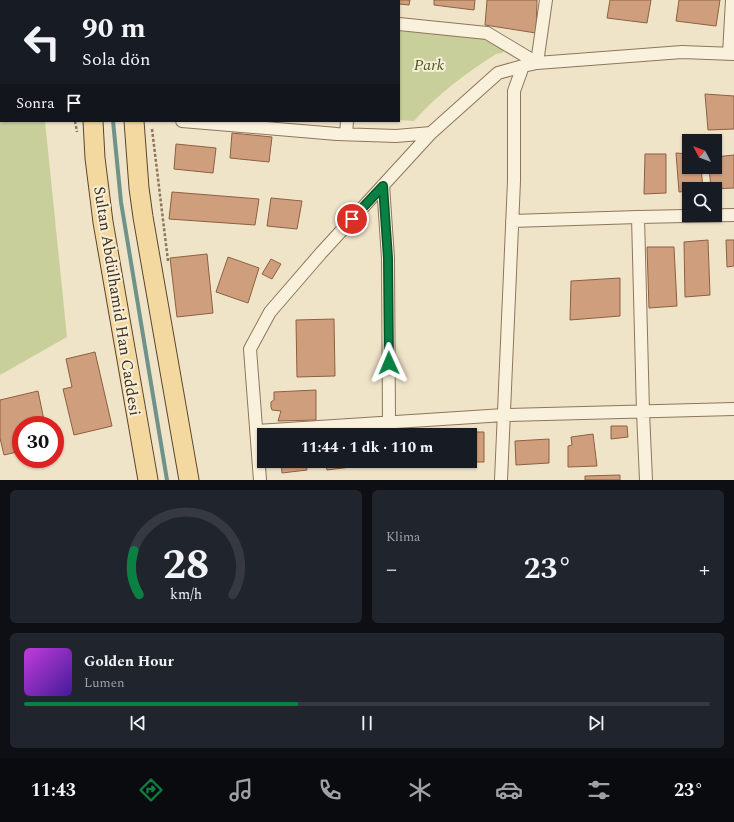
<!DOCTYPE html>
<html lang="tr">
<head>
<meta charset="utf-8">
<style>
  body { margin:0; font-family:Spectral,serif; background:#20242c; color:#f1f3f6; height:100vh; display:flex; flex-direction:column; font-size:15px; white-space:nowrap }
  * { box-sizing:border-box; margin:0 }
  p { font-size:13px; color:#9ea1a6 }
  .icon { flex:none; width:22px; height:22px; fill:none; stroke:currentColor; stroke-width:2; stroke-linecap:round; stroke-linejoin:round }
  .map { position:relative; height:480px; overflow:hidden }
  .drawer { display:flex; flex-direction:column; gap:10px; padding:10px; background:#0d0f14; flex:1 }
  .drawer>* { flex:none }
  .top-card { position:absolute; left:0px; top:0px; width:400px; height:122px; box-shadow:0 1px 3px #0004; background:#171b24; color:#f1f3f6; overflow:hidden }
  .needle { width:26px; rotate:311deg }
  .buttons { position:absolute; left:682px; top:134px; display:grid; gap:8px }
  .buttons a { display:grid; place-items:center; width:40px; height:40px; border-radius:0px; background:#171b24; box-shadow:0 1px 3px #0004; font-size:20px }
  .speed { position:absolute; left:12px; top:416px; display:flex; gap:8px; font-size:20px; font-weight:700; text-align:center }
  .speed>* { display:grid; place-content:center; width:52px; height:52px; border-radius:50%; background:#171b24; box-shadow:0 1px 3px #0004; line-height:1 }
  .speed .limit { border:6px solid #d22; background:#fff; color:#111 }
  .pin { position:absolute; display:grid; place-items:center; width:34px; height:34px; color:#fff; margin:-17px; border:2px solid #fff; border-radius:50%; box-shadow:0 1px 4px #0007 }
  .me { position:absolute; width:44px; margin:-22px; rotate:359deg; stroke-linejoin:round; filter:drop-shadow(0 0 3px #0008) }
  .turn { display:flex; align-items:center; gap:14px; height:84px; padding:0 16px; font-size:18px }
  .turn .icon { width:52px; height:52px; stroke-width:2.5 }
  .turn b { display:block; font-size:28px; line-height:34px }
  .then { display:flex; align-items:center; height:38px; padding:0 16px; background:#0003; gap:8px; font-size:15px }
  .big { font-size:30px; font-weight:700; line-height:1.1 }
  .drawer .tile { flex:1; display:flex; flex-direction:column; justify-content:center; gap:6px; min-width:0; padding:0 14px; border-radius:6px; background:#20242c }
  .drawer .dial { align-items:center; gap:0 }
  .dial svg { height:104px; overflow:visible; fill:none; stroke:#363941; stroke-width:7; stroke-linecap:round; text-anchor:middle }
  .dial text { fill:#f1f3f6; stroke:none }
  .song { display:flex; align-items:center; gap:12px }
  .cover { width:48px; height:48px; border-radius:6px; background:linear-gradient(135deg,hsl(290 70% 55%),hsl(260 70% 35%)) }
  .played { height:4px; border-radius:2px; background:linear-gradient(90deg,#0b8043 40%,#363941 40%) }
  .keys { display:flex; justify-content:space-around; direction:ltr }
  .heat { display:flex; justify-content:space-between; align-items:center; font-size:22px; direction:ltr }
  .drawer .tiles { flex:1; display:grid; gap:10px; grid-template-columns:1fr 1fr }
  .tile:last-child { grid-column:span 2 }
  .trip { position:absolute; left:257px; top:428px; width:220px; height:40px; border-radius:0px; background:#171b24; box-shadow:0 1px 3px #0004; font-weight:700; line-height:40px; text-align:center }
  .tab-bar { display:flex; height:64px; justify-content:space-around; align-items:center; background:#090b0e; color:#9ea1a6 }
  .tab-bar .icon { width:28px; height:28px }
  .tab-bar .active { color:#0b8043 }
  .tab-bar b { font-size:18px; color:#f1f3f6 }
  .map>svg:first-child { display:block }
  .green { fill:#c9cf9b }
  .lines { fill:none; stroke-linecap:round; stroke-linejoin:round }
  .stream { stroke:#6f938a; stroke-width:4 }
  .building { fill:#cf9f7d; stroke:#8d5f41 }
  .minor-casing { stroke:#8d765c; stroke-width:14 }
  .primary-casing { stroke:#5b4430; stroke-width:21 }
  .path { stroke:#8d765c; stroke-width:2.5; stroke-dasharray:3 2; stroke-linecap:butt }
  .minor { stroke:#faf1dc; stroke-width:12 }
  .primary { stroke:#f3d9a0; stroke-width:19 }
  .route-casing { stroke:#07532c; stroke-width:10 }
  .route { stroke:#0b8043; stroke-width:7 }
  .labels { text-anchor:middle; stroke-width:4; stroke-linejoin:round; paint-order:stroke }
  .park-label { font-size:16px; font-style:italic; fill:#4d5a26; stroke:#f7eed8 }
  .street-label { font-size:16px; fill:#3d2e20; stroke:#f7eed8 }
</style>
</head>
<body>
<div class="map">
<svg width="734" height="480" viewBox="0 0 734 480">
  <rect width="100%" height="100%" fill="#f0e4c8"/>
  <path class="green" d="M399,31L500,39L506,49L502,53L496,54C465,74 439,93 414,121L399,120Z
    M0,56L1,121H45L67,337L0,375Z"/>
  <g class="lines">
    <path class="stream" d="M114,1V0
      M113,121L121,202L167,480"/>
  </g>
  <path class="building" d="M374,0H410L409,5L399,4V1Z
    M434,0H475L474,10L434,5Z
    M487,0H537L536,33L485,25Z
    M610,0H651L647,23L607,18Z
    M679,0H720L716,26L676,21Z
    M705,94L734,96V129L708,130Z
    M232,133L272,137L269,162L230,158Z
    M176,144L216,148L213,173L174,169Z
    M676,153L689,154V167H701L703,189H689V191L679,192Z
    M645,154H666V193L644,194Z
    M734,155V188L711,189L709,167H715V157Z
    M172,192L259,199L255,225L169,219Z
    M271,198L302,201L297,229L267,226Z
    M708,240L710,295L685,297L684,242Z
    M726,240H734V266L727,267Z
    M647,247H674L677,306L649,308Z
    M207,254L213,313L177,317L170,258Z
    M228,257L259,268L248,303L216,292Z
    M271,259L281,264L272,279L262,274Z
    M620,278V316L570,320L571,281Z
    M334,319L335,376L297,377L296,320Z
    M95,352L112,426L74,435L63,389L72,387L66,359Z
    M316,390V420L278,421L281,411L272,410L271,407V402L274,400V392Z
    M38,391L45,425H21V451L4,455L0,438V400Z
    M611,426H627L628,437L611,439Z
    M446,430L447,435H422V433Z
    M459,432H484V462H459L470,461V435H459Z
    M593,434L597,466L568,467V446L572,445L571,437Z
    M549,439V463L516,465L515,441Z
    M281,461H306L307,470L282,473Z
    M325,461H350L351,467L327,470Z
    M620,475V480H585V476Z"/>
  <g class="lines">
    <g class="minor-casing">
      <path id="minor" d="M135,0L152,1
        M356,1V0
        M399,24L487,33L537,63
        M0,33H1
        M729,54L732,0
        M537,63L546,0
        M182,121L337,134L396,136L431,133
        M346,134L347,121
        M383,185L388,258L389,423
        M638,217L734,215
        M512,221L638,217L643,412L646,480
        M257,431L504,415L734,409
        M260,480L250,349L270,312L321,253L431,133L498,73L523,66
        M501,480L514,181V91L523,66L537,63L682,52L734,54"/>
    </g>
    <g class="primary-casing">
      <path id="primary" d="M94,1V0
        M135,1V0
        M93,121L95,158L103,222L148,480
        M134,121L139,188L143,217L189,480"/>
    </g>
    <path class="path" d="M75,121L77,132
      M152,129L168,261"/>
    <use href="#minor" class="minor"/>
    <use href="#primary" class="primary"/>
  </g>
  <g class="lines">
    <g class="route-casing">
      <path id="route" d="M352,219L383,186L388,258L389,363"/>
    </g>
    <use href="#route" class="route"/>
  </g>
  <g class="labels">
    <g class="park-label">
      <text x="429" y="70">Park</text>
    </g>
    <g class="street-label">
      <text transform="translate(118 301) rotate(81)" y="6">Sultan Abdülhamid Han Caddesi</text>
    </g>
  </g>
</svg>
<div class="buttons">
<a><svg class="needle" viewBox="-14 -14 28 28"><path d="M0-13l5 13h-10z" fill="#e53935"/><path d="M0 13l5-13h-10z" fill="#9ea1a6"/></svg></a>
<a><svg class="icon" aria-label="search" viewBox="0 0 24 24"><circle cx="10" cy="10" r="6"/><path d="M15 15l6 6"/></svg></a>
</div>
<div class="speed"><div class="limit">30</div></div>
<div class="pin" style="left:352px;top:219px;background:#d93025"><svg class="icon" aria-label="arrive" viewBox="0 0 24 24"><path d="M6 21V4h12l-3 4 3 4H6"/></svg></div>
<svg class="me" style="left:389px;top:363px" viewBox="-20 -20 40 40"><path d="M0-17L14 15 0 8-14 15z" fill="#0b8043" stroke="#fff" stroke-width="4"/></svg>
<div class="trip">11:44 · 1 dk · 110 m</div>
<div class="top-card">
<div class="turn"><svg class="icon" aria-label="left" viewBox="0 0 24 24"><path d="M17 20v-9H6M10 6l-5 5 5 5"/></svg><div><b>90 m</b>Sola dön</div></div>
<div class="then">Sonra<svg class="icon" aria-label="arrive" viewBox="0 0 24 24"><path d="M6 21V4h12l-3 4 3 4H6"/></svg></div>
</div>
</div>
<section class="drawer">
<div class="tiles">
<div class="tile dial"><svg viewBox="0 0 100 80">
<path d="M14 69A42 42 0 1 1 86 69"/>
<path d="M14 69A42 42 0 0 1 10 35" stroke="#0b8043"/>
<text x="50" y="56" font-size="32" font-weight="700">28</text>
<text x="50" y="72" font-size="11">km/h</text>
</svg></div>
<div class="tile"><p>Klima</p>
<div class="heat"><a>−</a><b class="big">23°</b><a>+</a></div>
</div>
<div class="tile">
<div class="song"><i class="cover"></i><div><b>Golden Hour</b><p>Lumen</p></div></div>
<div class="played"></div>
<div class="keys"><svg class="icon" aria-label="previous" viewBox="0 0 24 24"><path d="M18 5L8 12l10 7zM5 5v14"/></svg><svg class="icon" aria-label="pause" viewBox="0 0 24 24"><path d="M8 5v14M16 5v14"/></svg><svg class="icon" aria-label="next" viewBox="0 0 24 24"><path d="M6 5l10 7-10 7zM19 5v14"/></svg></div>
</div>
</div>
</section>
<nav class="tab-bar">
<b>11:43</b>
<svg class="icon active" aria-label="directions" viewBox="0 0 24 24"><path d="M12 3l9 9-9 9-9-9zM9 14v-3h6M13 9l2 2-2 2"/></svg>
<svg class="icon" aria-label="music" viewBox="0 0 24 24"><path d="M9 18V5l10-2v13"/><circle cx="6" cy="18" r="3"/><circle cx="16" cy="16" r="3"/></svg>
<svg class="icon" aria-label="phone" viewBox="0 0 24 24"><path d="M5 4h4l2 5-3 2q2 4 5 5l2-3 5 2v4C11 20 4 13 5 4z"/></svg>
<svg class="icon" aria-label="climate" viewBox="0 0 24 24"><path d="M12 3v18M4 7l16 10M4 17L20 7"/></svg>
<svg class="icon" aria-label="car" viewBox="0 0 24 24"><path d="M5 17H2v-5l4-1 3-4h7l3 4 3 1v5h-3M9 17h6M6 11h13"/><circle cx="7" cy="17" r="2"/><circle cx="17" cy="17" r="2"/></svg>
<svg class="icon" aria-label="filters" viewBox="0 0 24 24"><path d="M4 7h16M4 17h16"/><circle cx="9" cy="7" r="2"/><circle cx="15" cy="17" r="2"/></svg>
<b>23°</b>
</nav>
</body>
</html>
